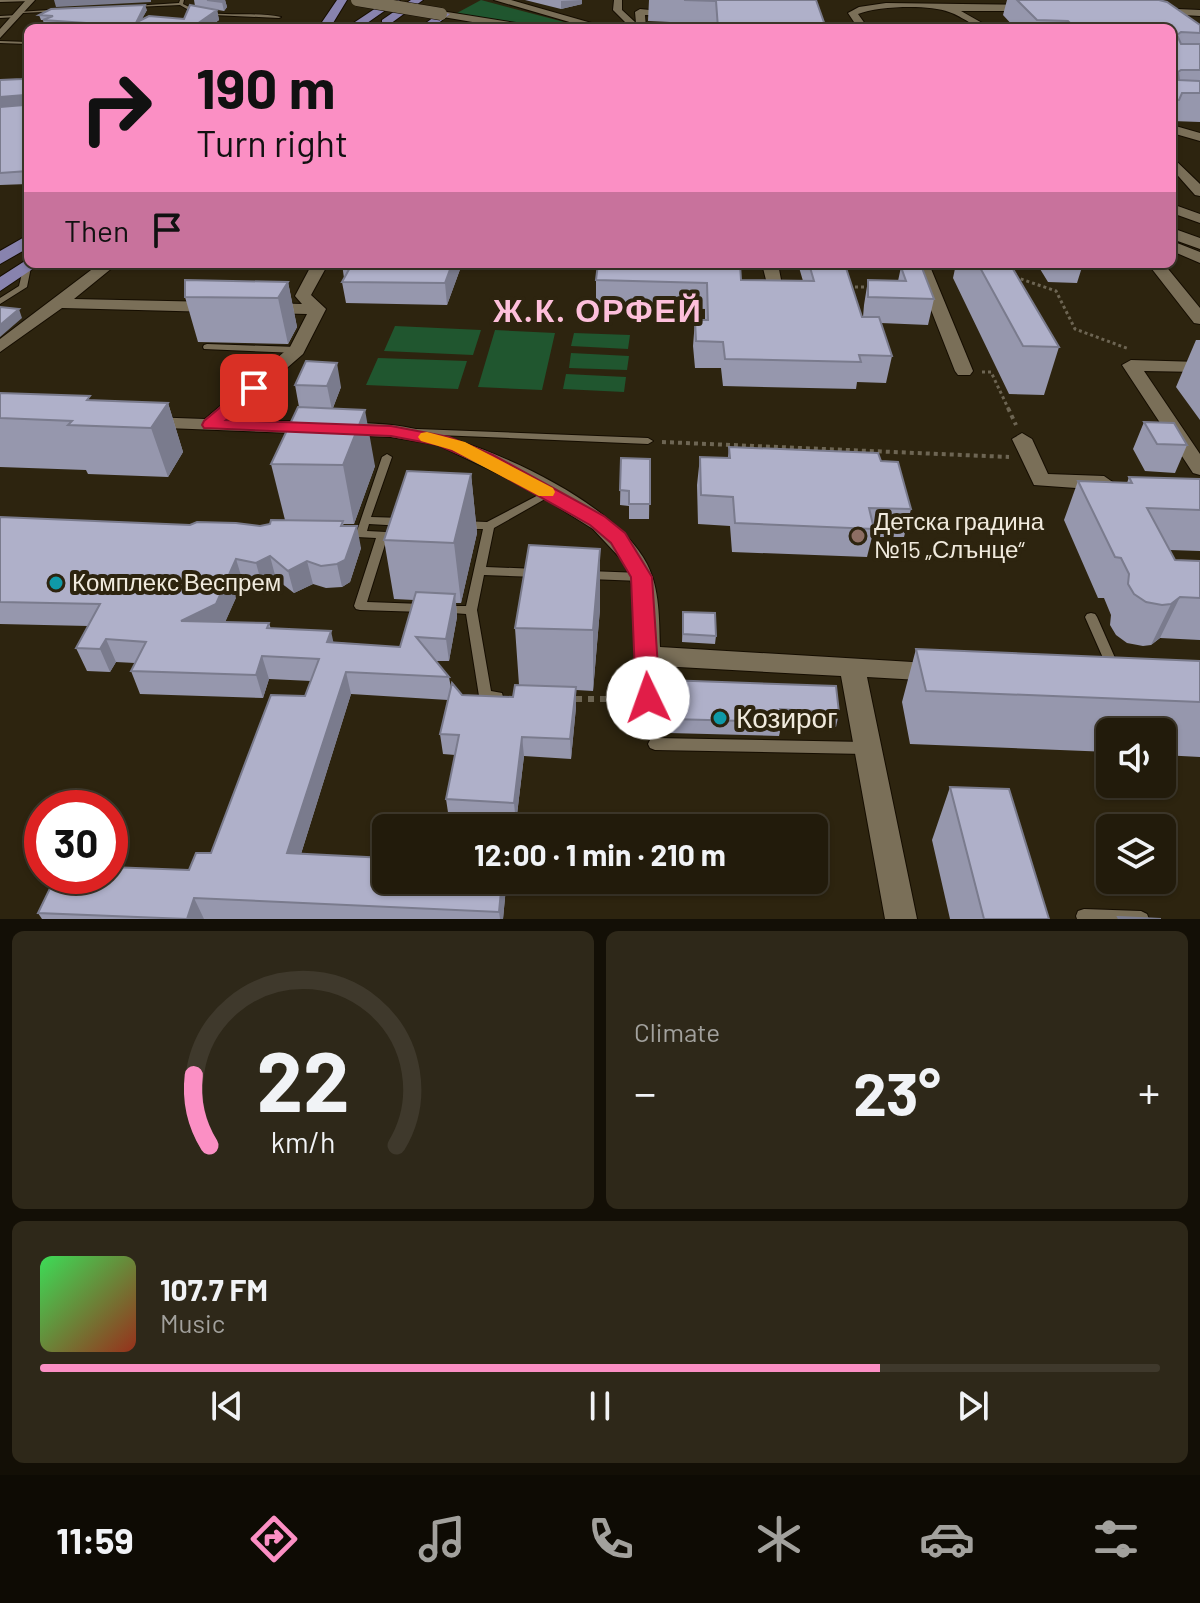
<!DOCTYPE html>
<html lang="en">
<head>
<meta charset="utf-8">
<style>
  body { margin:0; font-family:Barlow,sans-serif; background:#2e2819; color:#f1f3f6; height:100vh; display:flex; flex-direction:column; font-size:30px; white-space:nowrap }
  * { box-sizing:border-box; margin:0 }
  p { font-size:26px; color:#a2a19d }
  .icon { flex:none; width:44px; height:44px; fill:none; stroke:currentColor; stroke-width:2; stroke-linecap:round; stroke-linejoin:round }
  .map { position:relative; height:919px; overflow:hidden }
  .panel { display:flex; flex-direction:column; gap:12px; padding:12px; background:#130f06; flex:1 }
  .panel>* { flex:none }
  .banner { position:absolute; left:24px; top:24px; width:1152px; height:244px; border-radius:12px; box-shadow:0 2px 6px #0004,0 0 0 2px #3f392c; background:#fb8fc4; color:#111; overflow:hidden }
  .fabs { position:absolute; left:1096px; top:718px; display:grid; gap:16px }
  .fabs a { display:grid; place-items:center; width:80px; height:80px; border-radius:12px; background:#221b0b; box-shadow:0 2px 6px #0004,0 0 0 2px #3f392c; font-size:40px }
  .speed { position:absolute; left:24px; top:790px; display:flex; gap:16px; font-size:40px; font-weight:700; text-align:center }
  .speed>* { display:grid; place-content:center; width:104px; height:104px; border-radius:50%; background:#221b0b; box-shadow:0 2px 6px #0004,0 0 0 2px #3f392c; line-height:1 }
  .speed .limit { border:12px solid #d22; background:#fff; color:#111 }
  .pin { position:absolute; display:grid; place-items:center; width:68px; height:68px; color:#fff; margin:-34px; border-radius:16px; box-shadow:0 4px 12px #0006 }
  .me { position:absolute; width:88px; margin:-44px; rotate:357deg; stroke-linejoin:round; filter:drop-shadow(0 0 6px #0008) }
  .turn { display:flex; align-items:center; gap:28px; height:168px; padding:0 40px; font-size:36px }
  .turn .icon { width:104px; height:104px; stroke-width:2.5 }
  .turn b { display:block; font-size:56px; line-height:68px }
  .then { display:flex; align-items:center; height:76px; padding:0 40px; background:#0003; gap:16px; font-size:30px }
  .big { font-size:60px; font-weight:700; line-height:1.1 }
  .panel .card { flex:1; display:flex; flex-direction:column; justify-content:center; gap:12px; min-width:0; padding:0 28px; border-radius:12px; background:#2e2819 }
  .panel .dial { align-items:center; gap:0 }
  .dial svg { height:208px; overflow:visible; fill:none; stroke:#3f392c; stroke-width:7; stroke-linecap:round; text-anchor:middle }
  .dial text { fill:#f1f3f6; stroke:none }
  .song { display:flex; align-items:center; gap:24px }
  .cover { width:96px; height:96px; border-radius:12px; background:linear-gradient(135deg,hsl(130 70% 55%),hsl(10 70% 35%)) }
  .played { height:8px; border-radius:4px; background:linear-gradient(90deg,#fb8fc4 75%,#3f392c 75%) }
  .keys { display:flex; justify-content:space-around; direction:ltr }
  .heat { display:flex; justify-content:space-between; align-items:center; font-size:44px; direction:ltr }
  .panel .tiles { flex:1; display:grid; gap:12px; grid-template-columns:1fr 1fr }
  .card:last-child { grid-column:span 2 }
  .trip { position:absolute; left:372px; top:814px; width:456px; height:80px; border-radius:12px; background:#221b0b; box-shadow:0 2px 6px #0004,0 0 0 2px #3f392c; font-weight:700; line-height:80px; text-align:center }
  .dock { display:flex; height:128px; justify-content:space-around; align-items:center; background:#0e0b04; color:#a2a19d }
  .dock .icon { width:56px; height:56px }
  .dock .active { color:#fb8fc4 }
  .dock b { font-size:36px; color:#f1f3f6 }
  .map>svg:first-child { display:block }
  .green { fill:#20562f }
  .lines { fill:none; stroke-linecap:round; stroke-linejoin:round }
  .lane-casing { stroke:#150d00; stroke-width:2 }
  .street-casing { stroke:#150d00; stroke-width:2 }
  .secondary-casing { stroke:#150d00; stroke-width:2 }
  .primary-casing { stroke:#150d00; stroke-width:2 }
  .path-far2 { stroke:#6d6553; stroke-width:3; stroke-dasharray:3 3; stroke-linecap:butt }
  .path-far1 { stroke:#6d6553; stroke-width:4; stroke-dasharray:4 4; stroke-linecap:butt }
  .path { stroke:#6d6553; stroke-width:6; stroke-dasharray:6 6; stroke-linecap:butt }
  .lane { fill:#7a6f58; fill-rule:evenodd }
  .street { fill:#7a6f58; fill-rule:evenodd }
  .secondary { fill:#7a6f58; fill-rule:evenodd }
  .primary { fill:#8883ae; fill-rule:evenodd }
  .secondary-bridge-casing { stroke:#150d00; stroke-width:13; stroke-linecap:butt }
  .secondary-bridge { stroke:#7a6f58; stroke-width:12 }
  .wall { fill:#9697ad }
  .shaded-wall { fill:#7a7b8d }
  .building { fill:#afb0c9; stroke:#7a7b8d; stroke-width:2 }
  .route { fill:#e11d48; stroke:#92132f; stroke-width:2 }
  .slow { fill:#f59e0b }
  .education-dot { fill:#8d6e63; stroke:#2d240f; stroke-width:3 }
  .culture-dot { fill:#0f9aa8; stroke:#2d240f; stroke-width:3 }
  .labels { text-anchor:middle; stroke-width:8; stroke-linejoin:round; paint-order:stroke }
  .poi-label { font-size:24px; fill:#f0eadd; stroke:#2d240f; text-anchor:start }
  .near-poi-label { font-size:28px; fill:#f0eadd; stroke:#2d240f; text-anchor:start }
  .district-label { font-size:32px; font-weight:bold; letter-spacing:2px; fill:#fdbfdb; stroke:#2d240f }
</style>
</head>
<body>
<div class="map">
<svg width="1200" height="919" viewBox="0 0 1200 919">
  <rect width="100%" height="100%" fill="#2d240f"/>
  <path class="green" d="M481,0L587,28H540L457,13Z
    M395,326L481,330L473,355L384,351Z
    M495,330L555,333L542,390L478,387Z
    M574,333L630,335L628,349L571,346Z
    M571,353L629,356L627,370L569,368Z
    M378,358L467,361L458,389L366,385Z
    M566,374L626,377L624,392L563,389Z"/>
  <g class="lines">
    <g class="lane-casing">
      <path id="lane" d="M0,0H31L32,1L0,2Z
        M180,0H184L183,4C213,21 250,10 281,17L279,18L213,15L187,9L180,5L135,7L133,6L179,3Z
        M63,9L65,11L21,13L19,12Z
        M19,15L17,17L0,18V16Z
        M0,41L28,42V44L0,43Z
        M24,265H30L31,267L27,287L0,304V298L19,286Z
        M207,344L297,347L301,350L297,353L204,349L203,347L204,345Z
        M417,429L648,438L653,441L648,444L414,434L412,432L414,430Z
        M387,454L392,457L371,517L403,518L408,522L403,526L369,524L367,531L387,532L388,535L367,602L423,604L427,605L429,608L427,611L423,612L360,610L356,609L354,606L376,538L357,537L356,534L382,457Z
        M548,490L553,493L552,495L494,528L486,567L537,569L541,570L543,573L541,576L537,577L484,575L477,610L491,691L502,693L503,697L502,701C495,703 487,702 480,700L479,696L466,614L439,612L437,609L439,606H466L483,529H462L457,525L462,521L487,522Z
        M589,571L641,573L645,574L647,577L645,580L641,581L589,579L585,578L583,575L585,572Z
        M1091,613L1095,614L1097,617L1119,667L1117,670L1113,672L1109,670L1107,667L1085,617L1087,614Z
        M655,738L865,742L870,744L872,748L870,752L865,754L655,750L650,748L648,744L650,740Z
        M1084,909L1141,911L1147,914L1149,919H1077L1076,916L1078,911Z"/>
    </g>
    <g class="street-casing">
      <path id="street" d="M26,0H35L0,38V29Z
        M614,0H622V10L636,23L635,12L640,9L680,13L675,16L645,15L646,28H631L613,10Z
        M886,3L1031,5L1035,8L1031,11H961L991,28C973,28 964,17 949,12C929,4 878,6 858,14L868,28H858L848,13L859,7Z
        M1155,8L1200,10V16L1152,13Z
        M1172,125L1200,133V141L1172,133Z
        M1172,157L1200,184V196L1195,195L1172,169Z
        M1172,204L1200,214V223L1172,213Z
        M1172,241L1200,252V263L1172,251Z
        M99,264H117L74,299L214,302L222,307L214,312L62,308L0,352V339Z
        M312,264H328L311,295L326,309L303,354L227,420C282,422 338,420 392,425C465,433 612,496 647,564C660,589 659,620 660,647L946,664L950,671L946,678L937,681L867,677L917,919H885L841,676L660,666L661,698L657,705L648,708L639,705L635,698L634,604L630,577L622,560L593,529L526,487L438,445L391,437L141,427L138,423L148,417L205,419L290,347L307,314L266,313L258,308L266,303L302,304L295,296Z
        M762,264H778L782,285L780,288H768Z
        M913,264H929L973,371L970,375H958L955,371Z
        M1148,264H1164L1200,308V324L1194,323Z
        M1131,360L1200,362V372L1144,371L1200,454V475L1193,473L1122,365Z
        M1022,433L1032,439L1048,474L1104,476L1114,483L1104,490L1034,485L1012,439Z"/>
    </g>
    <g class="secondary-casing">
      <path id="secondary" d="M494,0H511L609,28H590Z
        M441,11L529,25L535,28H508L437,16V12Z
        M1172,228L1200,238V249L1172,239Z"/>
    </g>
    <g class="primary-casing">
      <path id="primary" d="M337,0H347L330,28H318Z
        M388,0H400L360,28H346Z
        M411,0H423L390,24H382V20Z
        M441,12L450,14L432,28H419Z
        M28,235V248L0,264V251Z
        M28,259V264H40L0,291V277Z"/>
    </g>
    <path class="path-far2" d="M1015,277L1056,291L1075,329L1129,349
      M849,287H869
      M982,372H991L1009,410"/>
    <path class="path-far1" d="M1008,408L1016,425
      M662,442L1009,457"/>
    <path class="path" d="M576,699H626"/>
    <use href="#lane" class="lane"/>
    <use href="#street" class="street"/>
    <use href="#secondary" class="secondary"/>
    <use href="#primary" class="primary"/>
    <g class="secondary-bridge-casing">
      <path id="secondary-bridge" d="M357,0L441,14"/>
    </g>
    <use href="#secondary-bridge" class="secondary-bridge"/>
  </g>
  <path class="wall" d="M194,0H225L227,7L224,11L207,8L217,10L219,20L215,23L245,25L246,28H80L44,25L43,20H44H41L39,15L147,10L141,20L184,19L195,6Z
    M525,0H582V4L561,9Z
    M649,0H816L826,28H714V24L648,21Z
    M1007,0H1159L1200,25V122L1172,121V28H1015L1003,15Z
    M28,76V184L0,185V80L22,79Z
    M342,264H462L447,305L346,303L342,282L344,278Z
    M798,264H840L862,317H863L864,305L868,280L898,281L901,267L934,299L928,325L881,323L892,356L886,383L857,382L856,389L723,386L721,368H695L693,346L695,320H705V309L596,305V280L803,281Z
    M956,264H1010L1059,347L1044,395L1009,394L953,278Z
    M1037,264H1083L1077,283L1048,282Z
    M288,282L297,327L288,344L198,342L185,297Z
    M1196,340H1200V420L1176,387Z
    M295,385L341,387L333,408L375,466L354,524H343L361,548L350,582L342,587L326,588L313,584L294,593L276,579L262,585L243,582L225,622L269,623L271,629L333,642L400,647L414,600L394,599L384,540L471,474L477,533L461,603H456L457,617L449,661H436L449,677L451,688L462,695L513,697L519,685L515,628L600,609L593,691L576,690V707L571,759L524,756L516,823L449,819L446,799L455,755L443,754L440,734L448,700L351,694L301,854L386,880H505L506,887L503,919H42L38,913L189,870L211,853L305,696L311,681L269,679L263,698L140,694L131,671L135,663L116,662L110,672L87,671L76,648L88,626L0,624V517L190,525L260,526L285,520L271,464L299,407Z
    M0,393L92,400L168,403L183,452L168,477L88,474L86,470L0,467Z
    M1144,422L1187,445L1175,473L1145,471L1133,449Z
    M729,447L881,461L911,509L904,537H872L867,557L732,552L730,526L698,524L697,485L700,457L728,458Z
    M621,458L650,459L649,519H629V506L620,505Z
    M1129,477L1200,479V551L1170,550L1175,560L1200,561V640L1160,638L1151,645L1143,646L1127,643L1116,635L1110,625L1111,615L1104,598H1098L1064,520L1078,481L1127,483Z
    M683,612L716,636L715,644L682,642Z
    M916,649L1200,661V757L1162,755V732H1110V752L910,744L902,702Z
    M665,680L839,713L836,727L782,723L779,736L669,733V726L660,719L661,705Z
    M950,787L1049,919H950L932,840Z"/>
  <path class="shaded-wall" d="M54,0H151V2L56,7Z
    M224,0H225L227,7L224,11L222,2Z
    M582,0V4L561,9V1Z
    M145,5L147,10L137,28L134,27Z
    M217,10L219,20L207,28L200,22Z
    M24,95L28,106L0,109V97Z
    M452,264H462L447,305L445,283Z
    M288,282L297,327L288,344L278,298Z
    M19,309L22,318L0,337V325Z
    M337,363L341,387L332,410L327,386Z
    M168,403L183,452L168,477L151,428Z
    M365,410L375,466L354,524L343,465Z
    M471,474L477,533L461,603L454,543Z
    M357,526L361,548L350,582L342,587L337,564Z
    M600,549V609L593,691V630Z
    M270,556L276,579L262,585L256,563Z
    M236,559L243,582L223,627L181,621Z
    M307,561L313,584L294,593L288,571Z
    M455,594L457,617L449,661L446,639Z
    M1180,597L1160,638L1151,645L1171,604Z
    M331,631L336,654L327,642Z
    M106,639L116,662L110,672L100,649Z
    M262,656L269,679L263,698L256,675Z
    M346,672L351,694L294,876L287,853Z
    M576,687V707L571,759L570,739Z
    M522,737L524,756L516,823L514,803Z
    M502,880H505L506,887L503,919H500L499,912Z
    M194,898L204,919H187Z"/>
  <path class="building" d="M207,0H224L222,2Z
    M684,0H816L826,28H718L716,1Z
    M1017,0H1159L1167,2L1200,25V33L1181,32L1177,35L1181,44H1200V70H1181L1178,72L1179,80L1200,81V93H1182L1179,100H1172V28H1075L1068,21L1037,20Z
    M145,5L136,23L129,26L43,20L53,16L39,15L51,9Z
    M190,5L217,10L200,22L245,25L239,28H125L149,16L184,19Z
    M28,76V118L24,125H28V171L0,173V107L24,105L27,102L24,95L0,97V80L22,79Z
    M352,264H452L445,283L342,282Z
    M598,264H740L741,280L814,281L809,264H840L841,268H846L862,317H879L892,356L859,355L861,362L725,359L723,342L696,341L695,320H708L707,283L596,280Z
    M978,264H1010L1059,347L1023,346Z
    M901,267L922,268L934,299L868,297V280L906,281Z
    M185,280L288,282L278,298L185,297Z
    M0,307L19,309L0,325Z
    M306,361L337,363L327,386L295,385Z
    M0,393L90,396L87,400L168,403L151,428L68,425L72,421L0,418Z
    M298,407L365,410L343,465L271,464Z
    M1144,422L1174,423L1187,445L1157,444Z
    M729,447L878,453L881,461L898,462L911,509L869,508L874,529L735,523L733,497L701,495L700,457L730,458Z
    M621,458L650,459V504H629V491L620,490Z
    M407,471L471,474L454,543L384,540Z
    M1129,477L1200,479V510L1147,508L1175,560L1200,561V598L1180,597L1171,604L1162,605L1146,602L1134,594L1128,584L1129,574L1121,558L1115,557L1078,481L1132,483Z
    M0,517L190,525L197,522L236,523L260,526L270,524L271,520L343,521L341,526H357L345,560L337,564L321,566L307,561L288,571L270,556L256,563L236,559L216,604L181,621L269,623L267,628L331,631L327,642L400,647L416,592L455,594L446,639L416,637L449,677L346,672L287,853L386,858V880H502L499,912L194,898L187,919L38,913L56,876H110V867L189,870L196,853H211L271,695L305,696L319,659L262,656L256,675L131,671L146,642L106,639L100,649L76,648L100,604L0,602Z
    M529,545L600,549L593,630L515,628Z
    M683,612L715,613L716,636L683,634Z
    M916,649L1200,661V702L926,691Z
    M665,680L836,686L839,713L780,709L782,722L670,719V712L661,705Z
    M452,683L462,695L513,697L515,685L576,687L570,739L522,737L514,803L446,799L459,735L440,734Z
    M950,787L1009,789L1049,919H984Z
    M468,817L484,820L482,828H466Z
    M1118,917L1161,919H1119Z"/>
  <path class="route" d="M254,383L260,384L262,388L260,391L226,420L391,426L449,437L493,455L604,516L625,533L652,577L660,698L656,705L648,708L639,705L636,698L631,577L611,543L590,525L480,463L438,445L391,436L204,428L202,425L204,421L248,384Z"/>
  <path class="slow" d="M427,432L465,442L553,488L555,492L553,496H539L452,450L421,441L418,437L421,433Z"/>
  <circle class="education-dot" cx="858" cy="536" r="8"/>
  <g class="culture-dot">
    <circle cx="56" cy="583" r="8"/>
    <circle cx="720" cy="718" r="8"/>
  </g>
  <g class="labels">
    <g class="poi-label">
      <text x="874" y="530">Детска градина<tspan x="874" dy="28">№15 „Слънце“</tspan></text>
      <text x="72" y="591">Комплекс Веспрем</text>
    </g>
    <g class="near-poi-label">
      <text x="736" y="728">Козирог</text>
    </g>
    <g class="district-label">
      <text x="598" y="322">Ж.К. ОРФЕЙ</text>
    </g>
  </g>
</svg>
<div class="fabs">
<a><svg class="icon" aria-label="sound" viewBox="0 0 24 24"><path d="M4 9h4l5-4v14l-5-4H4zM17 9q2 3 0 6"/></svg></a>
<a><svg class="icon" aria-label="layers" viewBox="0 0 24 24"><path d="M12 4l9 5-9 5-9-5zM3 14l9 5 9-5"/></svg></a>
</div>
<div class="speed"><div class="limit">30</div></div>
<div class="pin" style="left:254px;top:388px;background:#d93025"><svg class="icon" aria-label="arrive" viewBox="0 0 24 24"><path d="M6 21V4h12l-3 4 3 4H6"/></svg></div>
<svg class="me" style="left:648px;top:698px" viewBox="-20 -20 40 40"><circle r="19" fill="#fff"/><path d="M0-13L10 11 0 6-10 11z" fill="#e11d48"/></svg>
<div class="trip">12:00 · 1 min · 210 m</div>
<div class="banner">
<div class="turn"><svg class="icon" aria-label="right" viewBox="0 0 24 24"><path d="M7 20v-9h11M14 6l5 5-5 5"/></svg><div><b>190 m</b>Turn right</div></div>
<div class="then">Then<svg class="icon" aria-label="arrive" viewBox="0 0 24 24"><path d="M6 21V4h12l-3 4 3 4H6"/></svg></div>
</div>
</div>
<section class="panel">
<div class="tiles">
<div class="card dial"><svg viewBox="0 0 100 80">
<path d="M14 69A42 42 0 1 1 86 69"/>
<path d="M14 69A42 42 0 0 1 8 42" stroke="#fb8fc4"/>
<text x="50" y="56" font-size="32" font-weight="700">22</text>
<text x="50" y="72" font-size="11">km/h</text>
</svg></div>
<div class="card"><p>Climate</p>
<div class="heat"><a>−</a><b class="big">23°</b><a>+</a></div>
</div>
<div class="card">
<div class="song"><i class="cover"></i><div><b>107.7 FM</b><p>Music</p></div></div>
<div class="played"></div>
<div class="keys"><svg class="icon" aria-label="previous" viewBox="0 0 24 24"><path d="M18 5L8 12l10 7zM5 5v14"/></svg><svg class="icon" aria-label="pause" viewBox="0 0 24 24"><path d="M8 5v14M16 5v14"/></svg><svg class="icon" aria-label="next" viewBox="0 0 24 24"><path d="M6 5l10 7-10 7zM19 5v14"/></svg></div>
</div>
</div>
</section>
<nav class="dock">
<b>11:59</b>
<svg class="icon active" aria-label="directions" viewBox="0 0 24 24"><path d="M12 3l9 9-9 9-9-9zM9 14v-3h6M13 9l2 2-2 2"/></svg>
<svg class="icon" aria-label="music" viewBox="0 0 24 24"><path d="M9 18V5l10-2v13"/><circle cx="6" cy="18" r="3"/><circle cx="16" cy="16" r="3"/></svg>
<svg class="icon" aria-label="phone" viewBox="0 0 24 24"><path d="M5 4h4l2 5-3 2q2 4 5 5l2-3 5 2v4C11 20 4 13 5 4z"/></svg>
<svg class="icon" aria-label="climate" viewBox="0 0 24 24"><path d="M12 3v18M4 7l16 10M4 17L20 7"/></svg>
<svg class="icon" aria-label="car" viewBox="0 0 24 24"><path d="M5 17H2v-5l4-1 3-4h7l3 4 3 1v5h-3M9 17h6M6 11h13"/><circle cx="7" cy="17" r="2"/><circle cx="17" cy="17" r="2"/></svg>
<svg class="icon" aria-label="filters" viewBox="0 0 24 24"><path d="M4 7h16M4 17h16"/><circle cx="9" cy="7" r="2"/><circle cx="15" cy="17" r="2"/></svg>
</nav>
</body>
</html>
